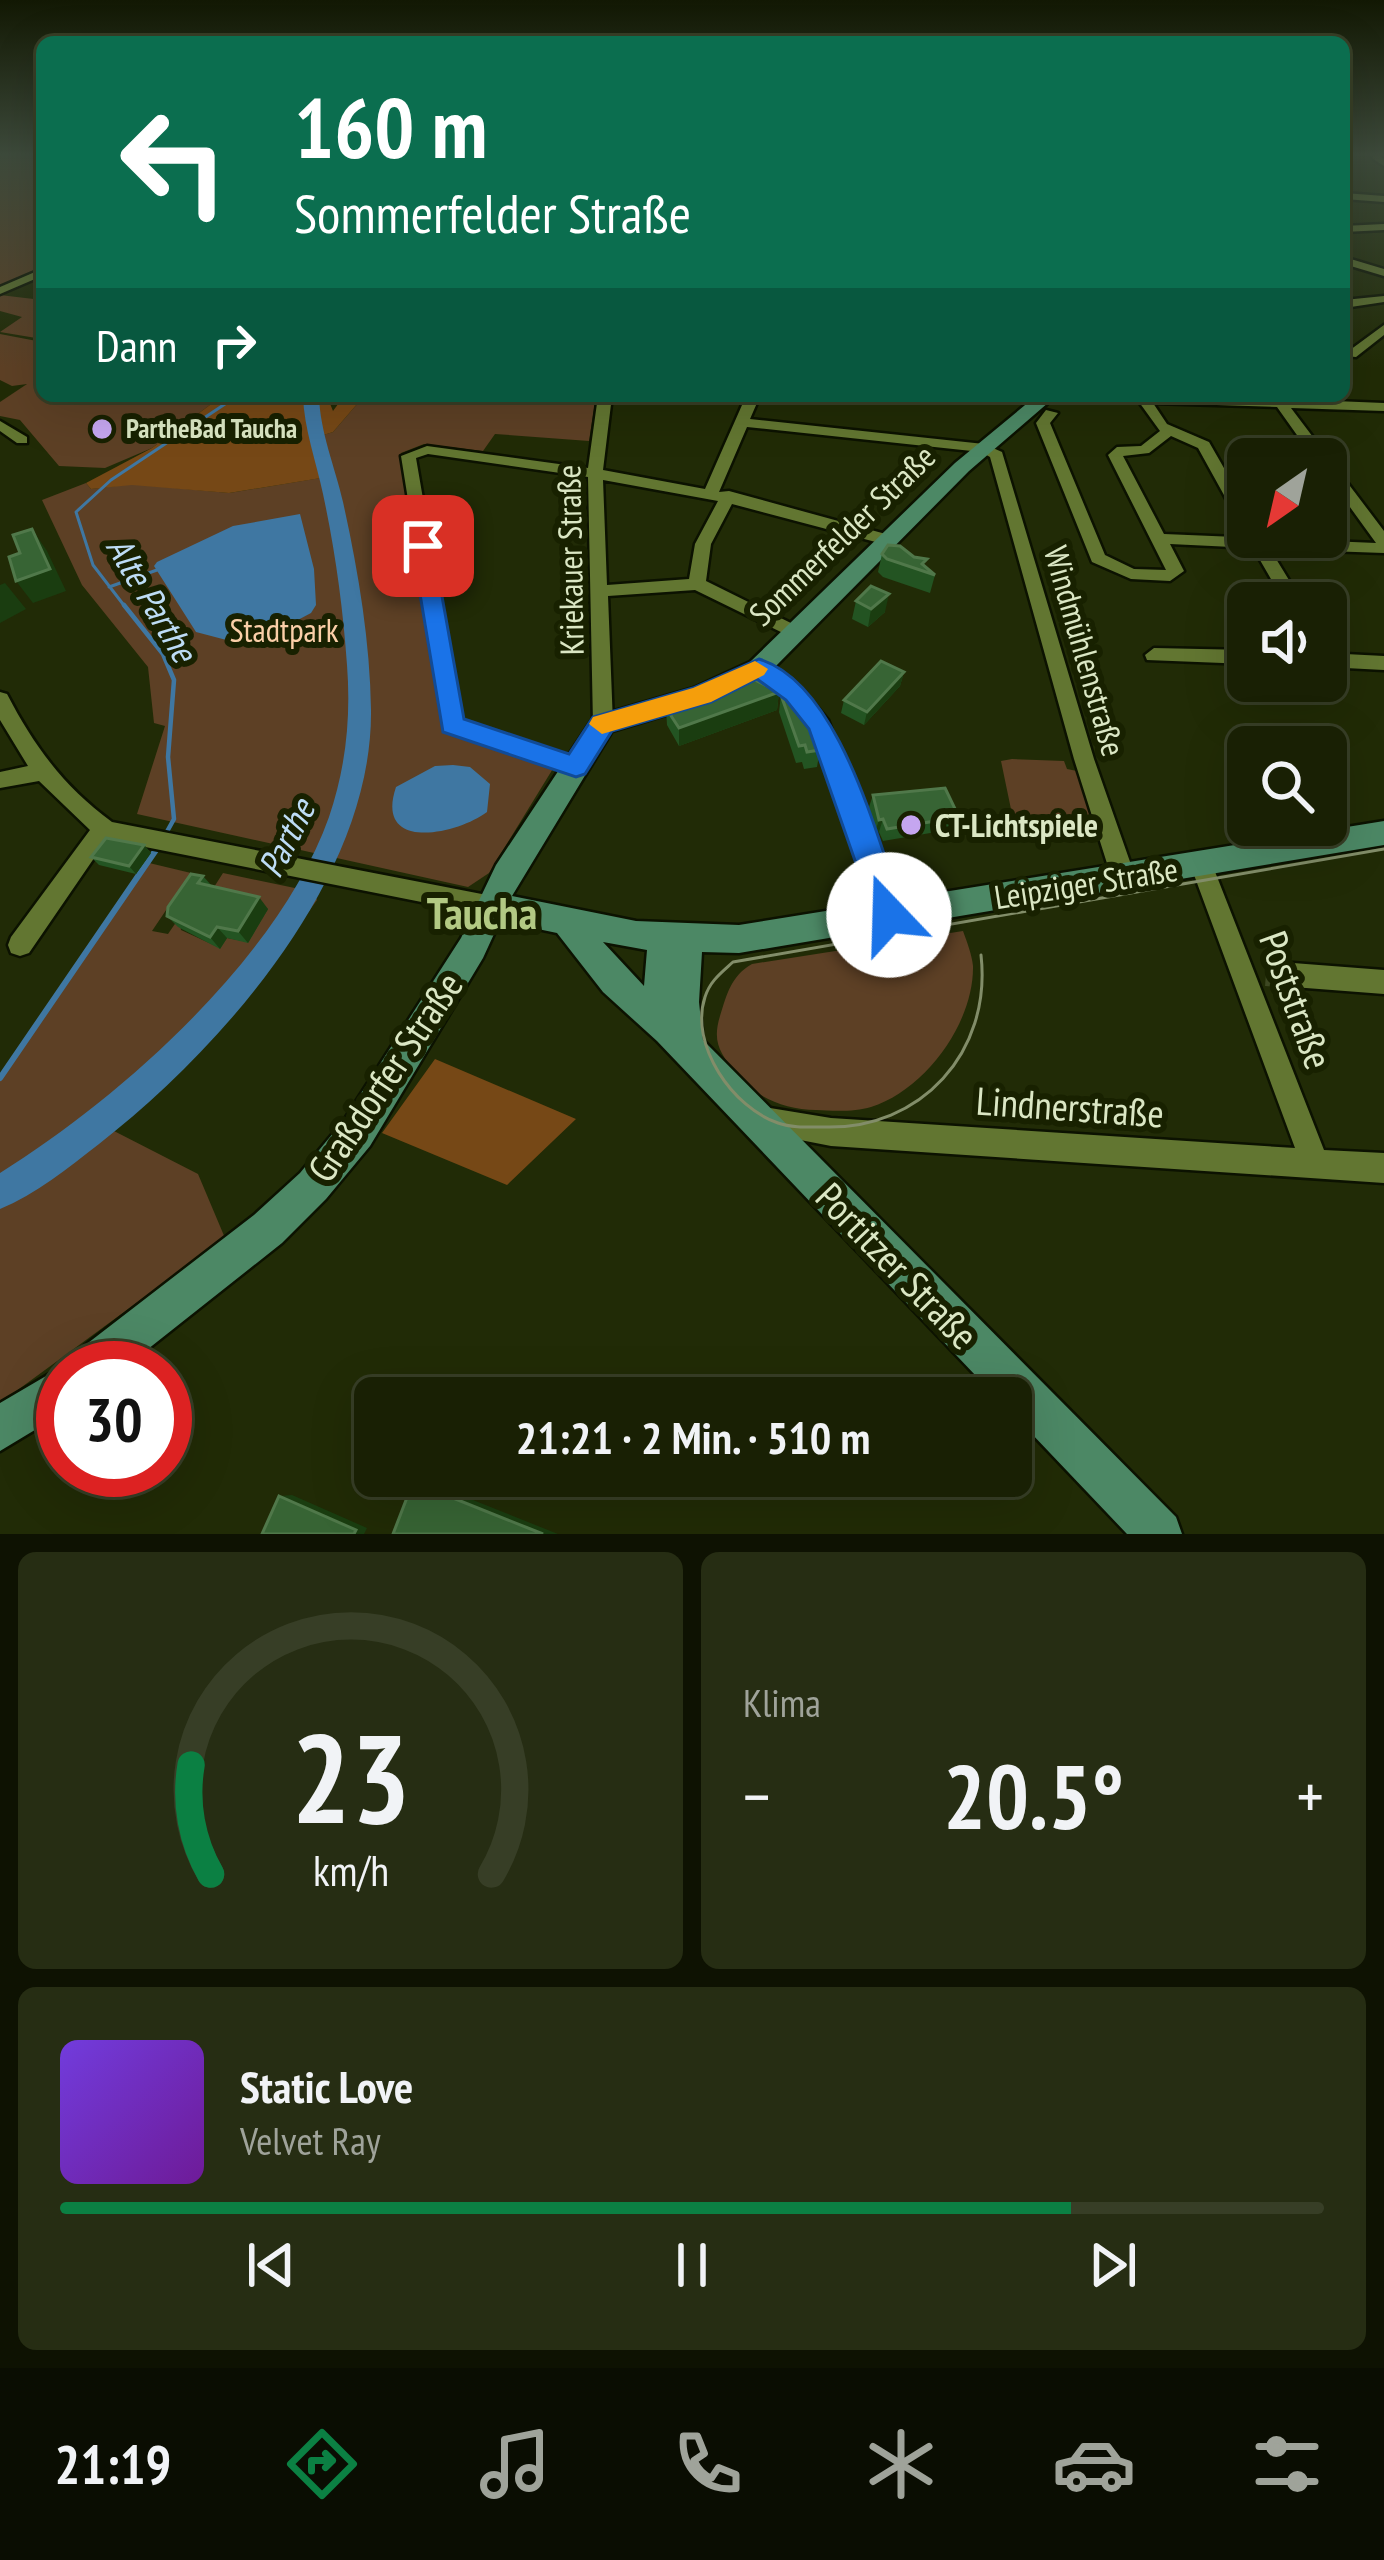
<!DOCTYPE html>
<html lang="de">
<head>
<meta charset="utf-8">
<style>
  body { margin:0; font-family:"PT Sans Narrow",sans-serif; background:#262d13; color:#f1f3f6; height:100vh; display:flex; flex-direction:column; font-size:45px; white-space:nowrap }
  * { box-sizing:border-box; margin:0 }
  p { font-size:39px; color:#9fa39a }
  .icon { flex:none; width:66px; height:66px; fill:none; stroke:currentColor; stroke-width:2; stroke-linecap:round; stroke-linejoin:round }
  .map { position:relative; height:1534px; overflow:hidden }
  .sheet { display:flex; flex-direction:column; gap:18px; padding:18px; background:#0e1202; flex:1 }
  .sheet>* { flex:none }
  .hud { position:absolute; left:36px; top:36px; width:1314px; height:366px; border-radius:18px; box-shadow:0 12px 48px #0002,0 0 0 3px #373e26; background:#0b6e4f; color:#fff; overflow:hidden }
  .needle { width:78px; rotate:214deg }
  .buttons { position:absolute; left:1227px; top:438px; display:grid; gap:24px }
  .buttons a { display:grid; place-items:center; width:120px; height:120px; border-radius:18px; background:#192004; box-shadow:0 12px 48px #0002,0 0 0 3px #373e26; font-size:60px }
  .speed { position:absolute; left:36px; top:1341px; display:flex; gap:24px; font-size:60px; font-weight:700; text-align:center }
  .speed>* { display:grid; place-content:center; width:156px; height:156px; border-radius:50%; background:#192004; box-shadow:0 12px 48px #0002,0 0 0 3px #373e26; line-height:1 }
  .speed .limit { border:18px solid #d22; background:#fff; color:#111 }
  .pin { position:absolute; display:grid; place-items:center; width:102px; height:102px; color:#fff; margin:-51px; border-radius:24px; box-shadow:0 6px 18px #0006 }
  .me { position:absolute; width:132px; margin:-66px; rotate:339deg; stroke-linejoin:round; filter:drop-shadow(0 0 9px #0008) }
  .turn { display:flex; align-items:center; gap:42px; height:252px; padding:0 60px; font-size:54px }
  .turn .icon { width:156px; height:156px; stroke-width:2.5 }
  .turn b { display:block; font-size:84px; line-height:102px }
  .then { display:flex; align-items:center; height:114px; padding:0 60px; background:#0003; gap:24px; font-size:45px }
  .big { font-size:90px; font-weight:700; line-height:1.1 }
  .sheet .card { flex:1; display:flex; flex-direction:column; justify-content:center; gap:18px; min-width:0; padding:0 42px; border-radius:18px; background:#262d13 }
  .sheet .dial { align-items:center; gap:0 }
  .dial svg { height:312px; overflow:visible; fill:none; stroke:#373e26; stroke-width:7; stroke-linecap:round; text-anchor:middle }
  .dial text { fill:#f1f3f6; stroke:none }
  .song { display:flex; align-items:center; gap:36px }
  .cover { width:144px; height:144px; border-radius:18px; background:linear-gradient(135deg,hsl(260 70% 55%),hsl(280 70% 35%)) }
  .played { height:12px; border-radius:6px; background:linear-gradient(90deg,#0b8043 80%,#373e26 80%) }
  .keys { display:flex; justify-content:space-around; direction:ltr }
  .heat { display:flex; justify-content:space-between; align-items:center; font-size:66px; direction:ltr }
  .sheet .tiles { flex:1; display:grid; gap:18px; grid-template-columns:1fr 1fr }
  .card:last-child { grid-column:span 2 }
  .trip { position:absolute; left:354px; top:1377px; width:678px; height:120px; border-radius:18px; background:#192004; box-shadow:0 12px 48px #0002,0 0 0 3px #373e26; font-weight:700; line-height:120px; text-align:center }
  .tabs { display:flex; height:192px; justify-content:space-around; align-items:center; background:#0a0d02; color:#9fa39a }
  .tabs .icon { width:84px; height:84px }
  .tabs .active { color:#0b8043 }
  .tabs b { font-size:54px; color:#f1f3f6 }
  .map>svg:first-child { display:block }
  .green { fill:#5d4025 }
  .forest { fill:#764816 }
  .water { fill:#3f77a2 }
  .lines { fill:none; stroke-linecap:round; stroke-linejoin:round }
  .stream-far2 { stroke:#3f77a2; stroke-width:3 }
  .stream-far1 { stroke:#3f77a2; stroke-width:4.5 }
  .stream { stroke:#3f77a2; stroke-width:6 }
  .river { fill:#3f77a2; fill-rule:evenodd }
  .minor-tunnel { stroke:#3d4722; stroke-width:26; stroke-dasharray:26 12; stroke-linecap:butt }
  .minor-casing { stroke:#0c1201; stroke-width:5 }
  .major-casing { stroke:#0c1201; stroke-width:5 }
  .minor { fill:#627631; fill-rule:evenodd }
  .major { fill:#4c8865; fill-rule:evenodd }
  .tram { stroke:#828d69; stroke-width:3 }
  .wall { fill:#235422 }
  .shaded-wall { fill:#1a3d10 }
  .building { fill:#376434; stroke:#50784a; stroke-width:3 }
  .route { fill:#1a73e8; stroke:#114b97; stroke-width:3 }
  .slow { fill:#f59e0b }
  .poi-dot { fill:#c5a6f0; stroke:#182100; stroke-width:4.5 }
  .labels { text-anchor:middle; stroke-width:12; stroke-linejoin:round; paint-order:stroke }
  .far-poi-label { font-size:27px; font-weight:bold; fill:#dbe7c4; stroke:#182100; text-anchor:start }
  .street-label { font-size:33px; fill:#dbe7c4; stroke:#182100 }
  .park-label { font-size:33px; fill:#fbcfa8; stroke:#182100 }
  .poi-label { font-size:33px; font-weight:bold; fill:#dbe7c4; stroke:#182100; text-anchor:start }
  .water-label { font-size:36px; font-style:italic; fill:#bddcf5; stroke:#182100 }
  .near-street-label { font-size:39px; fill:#dbe7c4; stroke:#182100 }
  .district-label { font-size:45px; font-weight:bold; fill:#b2c983; stroke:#182100 }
</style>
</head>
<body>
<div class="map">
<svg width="1384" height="1534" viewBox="0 0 1384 1534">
  <rect width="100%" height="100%" fill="#212b06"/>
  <path class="green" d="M0,153H42V269L0,288Z
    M0,295L42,300V339L0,332L22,317L0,311Z
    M0,334L42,342V396H222L152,448L105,468L59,466L20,420L0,416V402L27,384L12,386L0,380Z
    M364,396H596L589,441L495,434L483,451L424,444L401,453L444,729L554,767L489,873L468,887L137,814L165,726L154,723L148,667L82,585L42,500L86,483L91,489L132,484L229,493L320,478L310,439L333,432Z
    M1012,759L1064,761L1067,769L1077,771L1091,819L1012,814L1001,761Z
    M145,862L191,873L152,931L168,934L179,918L181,930L220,948L227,938L248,942L268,909L209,895L223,873L314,892L317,900L236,1012L114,1131L198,1174L225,1238L0,1403V1074Z
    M963,931C967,942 972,955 973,966C974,1023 925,1090 871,1107C855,1112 833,1111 816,1110C784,1109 756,1098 736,1073C720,1053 712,1042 720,1016C727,994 731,976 752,964Z"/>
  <path class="forest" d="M222,396H327L333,411L344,396H364L333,432L311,439L321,478L229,493L132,485L91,489L86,483L152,448Z
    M435,1059L576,1119L507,1185L382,1133Z"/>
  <path class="water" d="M300,514L314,569L316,605L311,613L262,639L234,642L196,632L154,566L157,562L233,526Z
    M453,765L470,767L490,784L487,812C456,835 374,852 396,787L435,766Z"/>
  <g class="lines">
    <path class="stream-far2" d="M109,587L157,570
      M126,608L93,565L76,512L111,480L237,396"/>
    <path class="stream-far1" d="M124,605L163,654L174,680L168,757L174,819L164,837"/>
    <path class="stream" d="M0,1078L158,847"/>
    <path class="river" d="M303,396H319C320,432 335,467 343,502C358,570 370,640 371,710C373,877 223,1047 99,1144C68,1168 36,1194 0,1209V1173C122,1097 280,956 329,817C346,767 351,717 347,665C343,607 335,550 323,494C316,461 304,429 303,396Z"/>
    <path class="minor-tunnel" d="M1266,973L1293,975"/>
    <g class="minor-casing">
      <path id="minor" d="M1375,153L1384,159V166L1372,158Z
        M1344,193L1384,196V202L1344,199Z
        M1384,224V230L1344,232V226Z
        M1344,257L1384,269V276L1344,264Z
        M42,269V276L0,294V287Z
        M1384,296V302L1344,308V300Z
        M1384,325V335L1356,357L1344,356V348L1350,350Z
        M598,396H612L603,470L705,489L746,396H760L750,419L984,444L1002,452L1094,759L1135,876L1131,883L1123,886L1115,883L1111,876L1074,759L990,457L981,452L747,427L719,492L729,491L893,536L895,540L887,545L732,504L711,544L706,581L801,628L804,632L795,638L789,636L695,590L608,596L613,724L603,732L593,724L588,477L428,454L416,458L461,720L583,760L586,766L583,772L576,774L445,730L401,456L427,446L588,468ZM603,480L718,501L695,544L689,579L607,585Z
        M1012,396H1050L1052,398C1043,405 1021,403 1012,396Z
        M1065,396L1271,399L1270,396H1282L1285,399L1384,403V411L1291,408L1384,531V553L1270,549L1303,603H1285L1253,548L1170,544L1184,571L1170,581L1131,579L1092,562L1036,423L1046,410L1058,413L1050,423L1105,555L1134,569L1166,570L1108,455L1117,447L1141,446L1160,431L1139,402L1072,400ZM1153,403L1277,407L1314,459H1326V474L1376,543L1164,534L1123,456L1149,453L1171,436L1198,448L1240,524L1248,529V510L1209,442L1167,424Z
        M0,421L27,437V443H17L0,431Z
        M1154,648L1248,650V664L1147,660L1145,655Z
        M1326,653L1384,656V670L1326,667Z
        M759,661L802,689L828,720L901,915L897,923L889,926L881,923L877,915L812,728L788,699L752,673L749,668L752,663Z
        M0,692L7,694C34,746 64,787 112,822L492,896L500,899L504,906L500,913L492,916L110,840L101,848L29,953L20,956L11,953L8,945L11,937L90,830L39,781L0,788V772L28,766L0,720Z
        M1201,854L1209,857L1212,864L1324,1150L1384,1153V1183L831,1146L754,1131L750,1121L754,1111L764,1107L831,1118L1295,1148L1190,864L1193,857Z
        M1293,963L1384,970V994L1293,987L1284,983L1280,975L1284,967Z"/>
    </g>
    <g class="major-casing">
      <path id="major" d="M1036,396H1056L969,471L768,674L711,701L612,731L512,896L636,921L739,925L1384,821V845L739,953L702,952L699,1002L703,1040L1176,1517L1182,1534H1127L1011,1412V1398H997L657,1041L603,992L557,933L500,921L483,958L370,1146L326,1199L282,1243L124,1368H69L75,1353L254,1215L300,1173L344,1120L461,938L496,865L594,717L694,688L750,662L955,463ZM603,942L647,950L644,986Z
        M63,1366L67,1368H63V1413L0,1451V1403Z"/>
    </g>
    <use href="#minor" class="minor"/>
    <use href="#major" class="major"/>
    <path class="tram" d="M981,955C992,1052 921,1130 824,1127C809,1127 792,1128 778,1123C733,1108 689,1045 705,997C710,981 721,973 733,962L1384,849"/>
  </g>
  <path class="wall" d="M882,554L925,567L935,575L930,593L883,577L878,572Z
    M856,601L885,612L868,627L852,619Z
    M904,672L900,686L864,725L841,713L844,700Z
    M779,692L777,710L679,746L667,725L666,708Z
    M781,695L820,750L817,767L804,769L802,762L796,763L779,712Z
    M873,795L959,817L954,829L883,841L879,832H875L869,807Z
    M144,845L151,853L136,874L99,865L91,857Z
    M910,872L927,880L926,884L913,886L908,876Z
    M203,876L212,886L268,909L248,943L227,938L220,949L178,927L167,916Z"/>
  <path class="shaded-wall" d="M32,529L47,551L66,591L33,603L16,581Z
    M5,583L26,609L0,623V585Z
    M889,594L885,612L868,627L871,609Z
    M904,672L900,686L864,725L867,712Z
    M779,692L777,710L679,746V728Z
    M883,819L879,832H875L879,820Z
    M144,845L151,853L136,874L129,866Z
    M259,897L268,909L248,943L238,931Z
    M217,927L227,938L220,949L210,937Z
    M165,1391L185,1400L165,1437Z
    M425,1481L558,1534H543L413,1482Z
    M292,1495L367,1528L364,1534H354L279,1496Z"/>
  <path class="building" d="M32,529L50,569L16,581L9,557L20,553L13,535Z
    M888,545L900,546L914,557L927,559L922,564L935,575L887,559L882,554Z
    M871,586L889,594L871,609L856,601Z
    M881,661L904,672L867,712L844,700Z
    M751,678L779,692L679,728L666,708Z
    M794,694L804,704L820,750L807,752L805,745L799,746L781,695Z
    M945,788L959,817L887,829L883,819L879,820L873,795Z
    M106,838L144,845L129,866L91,857Z
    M924,870L927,880L914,882L910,872Z
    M191,874L203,876L198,883L259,897L238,931L217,927L210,937L167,916L168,907Z
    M413,1482L543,1534H393Z
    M279,1496L356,1530L354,1534H262Z"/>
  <linearGradient id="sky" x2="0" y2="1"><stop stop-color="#121803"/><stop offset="0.42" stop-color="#3d4a3b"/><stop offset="1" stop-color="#3d4a3b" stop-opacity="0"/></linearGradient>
  <rect width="1384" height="368" fill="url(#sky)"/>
  <path class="route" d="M423,539L433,546L464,719L569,754L593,717L693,688L759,659C841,684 877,841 905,915L900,925L889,929L878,925L874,915L809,729L786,700L757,679L711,702L612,731L585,774L576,777L443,732L412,546Z"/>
  <path class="slow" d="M755,661L768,669L764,675L711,702L602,734L589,724L593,717L693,688Z"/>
  <g class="poi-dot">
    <circle cx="102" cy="429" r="12"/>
    <circle cx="911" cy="825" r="12"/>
  </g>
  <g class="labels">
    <g class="far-poi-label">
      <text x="126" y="438">PartheBad Taucha</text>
    </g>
    <g class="street-label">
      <text transform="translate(842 535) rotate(-44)" y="12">Sommerfelder Straße</text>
      <text transform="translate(570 560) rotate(-91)" y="12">Kriekauer Straße</text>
      <text transform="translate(1085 651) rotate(74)" y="12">Windmühlenstraße</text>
      <text transform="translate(1086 883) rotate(-9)" y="12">Leipziger Straße</text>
    </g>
    <g class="park-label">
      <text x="284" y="642">Stadtpark</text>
    </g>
    <g class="poi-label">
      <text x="935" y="837">CT-Lichtspiele</text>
    </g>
    <g class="water-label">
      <text transform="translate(152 599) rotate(59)" y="13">Alte Parthe</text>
      <text transform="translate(286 838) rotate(-63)" y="13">Parthe</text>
    </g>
    <g class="near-street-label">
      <text transform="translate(1296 1000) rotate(70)" y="14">Poststraße</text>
      <text transform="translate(385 1077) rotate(-56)" y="14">Graßdorfer Straße</text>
      <text transform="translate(1070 1107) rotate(4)" y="14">Lindnerstraße</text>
      <text transform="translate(897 1266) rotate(46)" y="14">Portitzer Straße</text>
    </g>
    <g class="district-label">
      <text x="482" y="929">Taucha</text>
    </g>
  </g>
</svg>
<div class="buttons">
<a><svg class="needle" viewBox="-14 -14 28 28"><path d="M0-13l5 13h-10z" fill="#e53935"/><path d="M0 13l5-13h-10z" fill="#9fa39a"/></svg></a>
<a><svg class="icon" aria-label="sound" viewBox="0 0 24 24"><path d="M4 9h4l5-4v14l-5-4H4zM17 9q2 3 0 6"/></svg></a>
<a><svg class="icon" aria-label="search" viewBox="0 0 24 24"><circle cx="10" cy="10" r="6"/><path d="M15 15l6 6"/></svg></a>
</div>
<div class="speed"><div class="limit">30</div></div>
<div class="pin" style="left:423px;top:546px;background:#d93025"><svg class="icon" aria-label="arrive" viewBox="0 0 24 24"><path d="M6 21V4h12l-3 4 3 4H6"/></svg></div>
<svg class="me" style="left:889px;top:915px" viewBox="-20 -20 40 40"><circle r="19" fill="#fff"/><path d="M0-13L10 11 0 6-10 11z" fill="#1a73e8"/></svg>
<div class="trip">21:21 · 2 Min. · 510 m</div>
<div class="hud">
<div class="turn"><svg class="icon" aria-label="left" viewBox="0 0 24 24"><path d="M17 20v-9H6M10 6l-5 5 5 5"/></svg><div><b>160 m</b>Sommerfelder Straße</div></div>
<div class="then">Dann<svg class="icon" aria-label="right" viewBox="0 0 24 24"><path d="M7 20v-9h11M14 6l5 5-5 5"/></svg></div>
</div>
</div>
<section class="sheet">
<div class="tiles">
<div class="card dial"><svg viewBox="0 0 100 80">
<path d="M14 69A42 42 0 1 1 86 69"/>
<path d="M14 69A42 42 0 0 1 9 41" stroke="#0b8043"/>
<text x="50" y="56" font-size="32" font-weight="700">23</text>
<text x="50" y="72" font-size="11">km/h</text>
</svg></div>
<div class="card"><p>Klima</p>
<div class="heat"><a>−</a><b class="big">20.5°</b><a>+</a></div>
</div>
<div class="card">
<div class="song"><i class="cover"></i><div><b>Static Love</b><p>Velvet Ray</p></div></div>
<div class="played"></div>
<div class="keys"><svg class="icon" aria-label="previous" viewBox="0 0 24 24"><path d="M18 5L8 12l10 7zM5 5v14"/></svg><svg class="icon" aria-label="pause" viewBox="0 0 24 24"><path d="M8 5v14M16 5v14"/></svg><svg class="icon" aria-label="next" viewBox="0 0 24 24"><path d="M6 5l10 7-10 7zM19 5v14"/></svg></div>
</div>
</div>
</section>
<nav class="tabs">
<b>21:19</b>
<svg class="icon active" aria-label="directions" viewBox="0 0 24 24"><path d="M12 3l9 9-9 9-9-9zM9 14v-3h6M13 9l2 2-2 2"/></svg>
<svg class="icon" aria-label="music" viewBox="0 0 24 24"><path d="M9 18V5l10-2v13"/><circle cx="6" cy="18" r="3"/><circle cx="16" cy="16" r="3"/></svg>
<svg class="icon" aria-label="phone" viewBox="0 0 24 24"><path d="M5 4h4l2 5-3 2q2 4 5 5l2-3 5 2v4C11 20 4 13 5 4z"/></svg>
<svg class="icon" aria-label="climate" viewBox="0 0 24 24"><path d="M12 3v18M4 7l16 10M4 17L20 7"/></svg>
<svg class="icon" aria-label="car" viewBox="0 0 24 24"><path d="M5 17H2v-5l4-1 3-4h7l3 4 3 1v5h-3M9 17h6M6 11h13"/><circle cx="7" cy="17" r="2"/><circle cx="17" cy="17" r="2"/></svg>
<svg class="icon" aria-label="filters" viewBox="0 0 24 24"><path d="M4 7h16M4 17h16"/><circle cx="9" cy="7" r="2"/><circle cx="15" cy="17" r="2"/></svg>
</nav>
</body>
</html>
